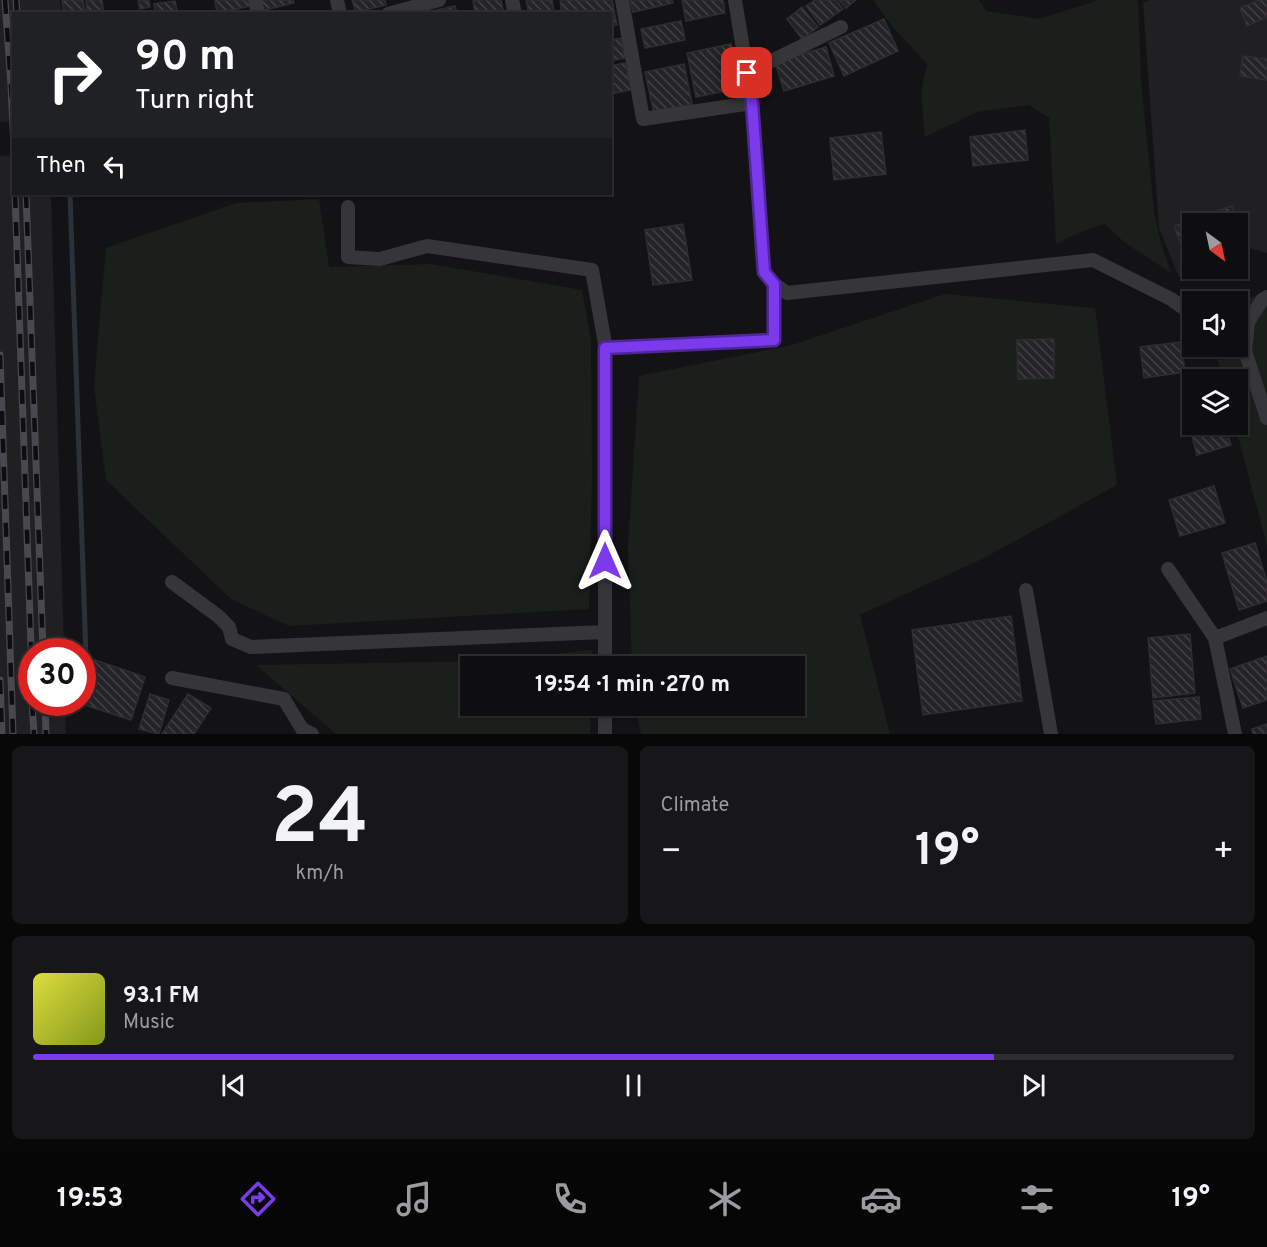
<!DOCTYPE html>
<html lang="en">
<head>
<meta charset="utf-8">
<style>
  body { margin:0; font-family:Overpass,sans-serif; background:#171719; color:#f1f3f6; height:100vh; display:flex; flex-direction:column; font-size:22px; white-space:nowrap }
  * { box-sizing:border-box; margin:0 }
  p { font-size:20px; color:#9b9c9f }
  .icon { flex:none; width:33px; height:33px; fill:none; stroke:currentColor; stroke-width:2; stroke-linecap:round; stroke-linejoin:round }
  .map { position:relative; height:734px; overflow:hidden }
  .drawer { display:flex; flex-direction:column; gap:12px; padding:12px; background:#080809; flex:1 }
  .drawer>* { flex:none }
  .banner { position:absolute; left:12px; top:12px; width:600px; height:183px; border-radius:0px; box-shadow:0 2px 4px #0004,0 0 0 2px #2e2e30; background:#202124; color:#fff; overflow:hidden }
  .needle { width:39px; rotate:147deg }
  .controls { position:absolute; left:1182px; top:213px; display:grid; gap:12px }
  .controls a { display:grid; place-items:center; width:66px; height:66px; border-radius:0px; background:#0e0e10; box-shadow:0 2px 4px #0004,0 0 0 2px #2e2e30; font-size:30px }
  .speed { position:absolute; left:18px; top:638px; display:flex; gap:12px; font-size:30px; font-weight:700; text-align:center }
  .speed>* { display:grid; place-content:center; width:78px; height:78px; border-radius:50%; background:#0e0e10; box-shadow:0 2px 4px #0004,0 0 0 2px #2e2e30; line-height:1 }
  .speed .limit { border:9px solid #d22; background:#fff; color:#111 }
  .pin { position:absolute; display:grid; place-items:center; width:51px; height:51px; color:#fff; margin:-26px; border-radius:12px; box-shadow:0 3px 9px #0006 }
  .me { position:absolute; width:66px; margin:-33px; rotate:0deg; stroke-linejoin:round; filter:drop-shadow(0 0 4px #0008) }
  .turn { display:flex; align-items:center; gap:21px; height:126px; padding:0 24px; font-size:27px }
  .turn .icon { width:78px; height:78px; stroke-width:2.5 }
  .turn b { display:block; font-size:42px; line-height:51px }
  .then { display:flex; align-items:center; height:57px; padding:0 24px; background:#0003; gap:12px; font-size:22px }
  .big { font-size:45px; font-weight:700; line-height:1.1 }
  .drawer .tile { flex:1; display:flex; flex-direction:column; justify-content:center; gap:9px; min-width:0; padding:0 21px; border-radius:9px; background:#171719 }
  .drawer .dial { align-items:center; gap:0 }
  .dial b { font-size:78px; line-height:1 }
  .song { display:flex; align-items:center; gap:18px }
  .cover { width:72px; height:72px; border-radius:9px; background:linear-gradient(135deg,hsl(60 70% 55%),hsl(70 70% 35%)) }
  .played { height:6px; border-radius:3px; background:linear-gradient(90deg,#7c3aed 80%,#2e2e30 80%) }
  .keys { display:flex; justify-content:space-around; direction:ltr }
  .heat { display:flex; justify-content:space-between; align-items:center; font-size:33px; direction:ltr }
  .drawer .tiles { flex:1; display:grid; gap:12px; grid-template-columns:1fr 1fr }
  .tile:last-child { grid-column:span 2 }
  .trip { position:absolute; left:460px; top:656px; width:345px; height:60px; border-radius:0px; background:#0e0e10; box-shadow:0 2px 4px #0004,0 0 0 2px #2e2e30; font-weight:700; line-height:60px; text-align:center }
  .menu { display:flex; height:96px; justify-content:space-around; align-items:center; background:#060606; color:#9b9c9f }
  .menu .icon { width:42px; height:42px }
  .menu .current { color:#7c3aed }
  .menu b { font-size:27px; color:#f1f3f6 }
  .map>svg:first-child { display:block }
  .built { fill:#201f22 }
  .green { fill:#1a1f1b }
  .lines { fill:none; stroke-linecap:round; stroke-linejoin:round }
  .stream { stroke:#2a3138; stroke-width:5 }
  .building { fill:url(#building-back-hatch); stroke:#2e2d31; stroke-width:1.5 }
  .minor { stroke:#35353a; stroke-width:14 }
  .rail-casing { stroke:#48494e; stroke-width:7 }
  .rail { stroke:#0e0e10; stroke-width:4.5; stroke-dasharray:14; stroke-linecap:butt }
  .route-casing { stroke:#51269a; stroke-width:15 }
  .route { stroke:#7c3aed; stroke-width:10 }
</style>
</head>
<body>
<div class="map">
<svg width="1267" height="734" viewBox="0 0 1267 734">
  <defs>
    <pattern id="building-back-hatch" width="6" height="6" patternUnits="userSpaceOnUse" patternTransform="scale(1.5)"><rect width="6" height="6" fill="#242326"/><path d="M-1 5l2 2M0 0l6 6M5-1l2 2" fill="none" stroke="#414043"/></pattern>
  </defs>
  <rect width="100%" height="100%" fill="#131315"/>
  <path class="built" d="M0,0H60L62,13L14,14L13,121L0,122Z
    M1150,0H1267V253L1249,248L1238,253V224H1192V268L1201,269L1179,277L1159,228L1143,3Z
    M13,155L14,194H51L64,651H32V702H65L66,734H0V156Z"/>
  <path class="green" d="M873,0H979L986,11L1039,19L1099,0H1138L1141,80L1154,211L1161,244L1171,273L1124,242L1105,224L1080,232L1056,244L1049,118L1029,105L977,112L925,137L921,94L927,64L893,27Z
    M319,199L329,267L431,264L582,290L591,340L592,476L589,609L289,626L231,599L106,480L94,386L106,248L236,203Z
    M945,294L1095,308L1117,485L984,558L860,615L890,734H641L635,705H795V666H632L628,549L639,376L792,345Z
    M1267,295V546L1235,425L1238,424V380L1223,379L1214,347L1238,346V302L1215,301Z
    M592,650V666H471V705H591L590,734H336L256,665L492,661Z"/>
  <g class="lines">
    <path class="stream" d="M70,194L86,657"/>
  </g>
  <path class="building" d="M62,0H83L85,14H64Z
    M86,0H102L104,14H87Z
    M138,0H149L150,7L140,9Z
    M215,0H250L251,6L217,13Z
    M257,0H293L294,3L260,11Z
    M352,0H385L386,5L356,12Z
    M480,0H501L504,14H475L473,1Z
    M526,0H552L554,14H529Z
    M560,0H612L617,25L610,26V14H562Z
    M630,0H672L673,3L633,12Z
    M682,0H723L725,13L686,21Z
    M815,0H836L843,9L820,25L806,6Z
    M839,0H856L846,8Z
    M1259,0H1267V17L1247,26L1240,8Z
    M175,1L178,14H156L154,4Z
    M455,6L457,14H420Z
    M802,7L818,27L802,39L787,19Z
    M884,19L898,51L844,76L829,43Z
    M681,21L685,40L645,48L641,29Z
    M621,38L625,58L610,61V40Z
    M731,44L740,88L696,97L687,53Z
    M826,47L834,76L784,91L775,62Z
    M1243,56L1267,59V80L1240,76Z
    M625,63L631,90L610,94V66Z
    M684,64L692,104L654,113L645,72Z
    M1025,130L1028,160L973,166L970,137Z
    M881,132L886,174L834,180L830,138Z
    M1232,206L1243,238L1238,240V224H1192V256L1186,259L1174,226Z
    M683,224L692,280L653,285L645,230Z
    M1054,339V378L1018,379L1017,340Z
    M1181,342L1185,372L1144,378L1140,347Z
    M1192,397V424H1225L1231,445L1197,455L1182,400Z
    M1214,486L1225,523L1180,536L1169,500Z
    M1255,543L1267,582V601L1239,610L1222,553Z
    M1011,616L1022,701L923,715L912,630Z
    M1190,634L1195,693L1153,698L1148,638Z
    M1267,656V700L1243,708L1230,669Z
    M86,657L145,677L131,720L76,702H82V667Z
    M150,694L169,700L159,734L139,729Z
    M188,694L211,708L194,734H162Z
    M1199,697L1201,719L1156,724L1153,701Z
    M1267,724V734H1253L1252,729Z"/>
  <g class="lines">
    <path class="minor" d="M255,0L258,14
      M337,0L340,14
      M512,0L515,14
      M622,0L643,119L752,103L735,0
      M388,14L439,0
      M747,73L841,27
      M752,103L764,272L774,284L787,293L1093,260L1171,299L1192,314
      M348,207V257L380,259L427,246L592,270L605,344V666
      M1267,297L1262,300L1248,322L1245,351L1267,418
      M605,348L774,340V284
      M1168,569L1215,638L1267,618
      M172,582L218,616L229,627L232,639L251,647L605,632
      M1026,590L1051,734
      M1215,638L1235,734
      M172,678L284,699L302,729L312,734
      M605,705V734"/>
    <g class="rail-casing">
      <path id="rail" d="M5,0L11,85L14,150
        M16,0L17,14
        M15,194L32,674
        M26,194L43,651
        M0,355L13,734
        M0,680L2,734
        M32,702L34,734
        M45,702L46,734"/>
    </g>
    <use href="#rail" class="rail"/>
  </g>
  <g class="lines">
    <g class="route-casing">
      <path id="route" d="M605,561V348L774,340V284L764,272L752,103L747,73"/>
    </g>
    <use href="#route" class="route"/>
  </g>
</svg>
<div class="controls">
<a><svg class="needle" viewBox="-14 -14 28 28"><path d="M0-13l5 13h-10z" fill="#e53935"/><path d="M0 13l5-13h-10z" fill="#9b9c9f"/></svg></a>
<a><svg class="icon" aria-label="sound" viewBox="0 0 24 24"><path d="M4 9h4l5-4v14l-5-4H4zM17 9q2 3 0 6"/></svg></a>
<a><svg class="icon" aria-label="layers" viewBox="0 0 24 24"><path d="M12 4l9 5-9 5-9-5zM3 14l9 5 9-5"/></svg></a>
</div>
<div class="speed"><div class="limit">30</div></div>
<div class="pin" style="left:747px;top:73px;background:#d93025"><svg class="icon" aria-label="arrive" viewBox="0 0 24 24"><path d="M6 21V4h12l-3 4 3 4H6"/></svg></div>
<svg class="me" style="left:605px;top:561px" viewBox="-20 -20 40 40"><path d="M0-17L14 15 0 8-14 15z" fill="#7c3aed" stroke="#fff" stroke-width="4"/></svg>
<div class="trip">19:54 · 1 min · 270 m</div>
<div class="banner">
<div class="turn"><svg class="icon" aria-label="right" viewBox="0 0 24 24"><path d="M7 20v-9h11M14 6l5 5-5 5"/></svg><div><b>90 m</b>Turn right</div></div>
<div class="then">Then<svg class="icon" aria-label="left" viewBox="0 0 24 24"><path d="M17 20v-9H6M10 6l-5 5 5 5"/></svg></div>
</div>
</div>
<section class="drawer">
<div class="tiles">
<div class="tile dial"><b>24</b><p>km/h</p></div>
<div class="tile"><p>Climate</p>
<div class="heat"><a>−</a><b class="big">19°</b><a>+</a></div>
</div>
<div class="tile">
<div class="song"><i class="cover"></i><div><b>93.1 FM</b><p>Music</p></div></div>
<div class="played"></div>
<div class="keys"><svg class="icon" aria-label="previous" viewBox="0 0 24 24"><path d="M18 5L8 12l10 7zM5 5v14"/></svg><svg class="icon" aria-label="pause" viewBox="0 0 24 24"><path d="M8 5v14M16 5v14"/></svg><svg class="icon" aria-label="next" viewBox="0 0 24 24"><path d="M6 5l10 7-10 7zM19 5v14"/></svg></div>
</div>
</div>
</section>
<nav class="menu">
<b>19:53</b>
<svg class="icon current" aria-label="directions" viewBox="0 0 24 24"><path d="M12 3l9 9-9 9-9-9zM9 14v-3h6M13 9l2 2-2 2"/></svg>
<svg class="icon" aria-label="music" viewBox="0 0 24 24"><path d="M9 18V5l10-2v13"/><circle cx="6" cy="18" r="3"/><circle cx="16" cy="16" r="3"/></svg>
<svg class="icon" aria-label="phone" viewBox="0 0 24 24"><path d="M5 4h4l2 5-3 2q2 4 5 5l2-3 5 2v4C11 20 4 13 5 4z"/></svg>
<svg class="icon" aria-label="climate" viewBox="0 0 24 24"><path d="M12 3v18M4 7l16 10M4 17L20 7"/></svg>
<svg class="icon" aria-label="car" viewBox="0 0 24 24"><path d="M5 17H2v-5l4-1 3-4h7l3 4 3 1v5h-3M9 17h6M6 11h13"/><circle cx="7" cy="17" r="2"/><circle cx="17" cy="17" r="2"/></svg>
<svg class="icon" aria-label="filters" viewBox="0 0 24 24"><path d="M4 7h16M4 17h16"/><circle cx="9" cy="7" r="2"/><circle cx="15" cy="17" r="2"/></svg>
<b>19°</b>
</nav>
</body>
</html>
